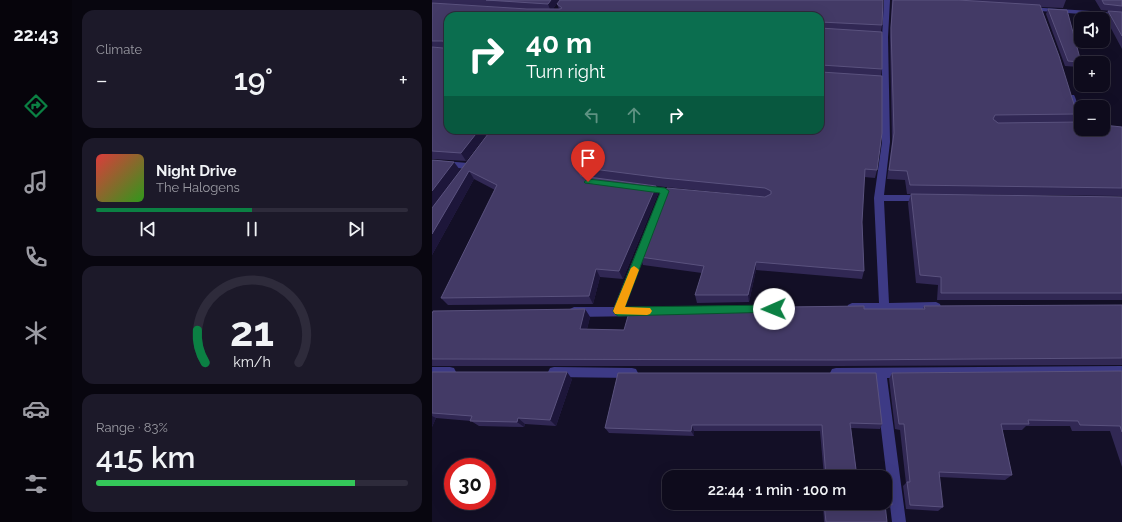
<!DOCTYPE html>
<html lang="en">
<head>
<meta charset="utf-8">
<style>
  body { margin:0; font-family:Raleway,sans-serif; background:#1c1929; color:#f1f3f6; height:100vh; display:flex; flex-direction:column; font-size:15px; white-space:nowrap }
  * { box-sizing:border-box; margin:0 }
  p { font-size:13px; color:#9b9ba3 }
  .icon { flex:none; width:22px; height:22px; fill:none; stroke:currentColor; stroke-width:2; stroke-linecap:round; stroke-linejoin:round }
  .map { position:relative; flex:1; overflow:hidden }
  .side { display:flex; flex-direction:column; gap:10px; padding:10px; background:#08060f; width:360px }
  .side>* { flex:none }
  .banner { position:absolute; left:12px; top:12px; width:380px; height:122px; border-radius:12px; box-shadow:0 4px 16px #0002,0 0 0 1px #2e2b3b; background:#0b6e4f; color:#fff; overflow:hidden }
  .buttons { position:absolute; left:642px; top:12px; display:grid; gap:8px }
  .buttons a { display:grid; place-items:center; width:36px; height:36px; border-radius:8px; background:#0e0b1c; box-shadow:0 4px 16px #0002,0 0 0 1px #2e2b3b; font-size:20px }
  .speed { position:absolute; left:12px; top:458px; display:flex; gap:8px; font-size:20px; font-weight:700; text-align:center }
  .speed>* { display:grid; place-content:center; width:52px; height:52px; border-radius:50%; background:#0e0b1c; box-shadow:0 4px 16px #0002,0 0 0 1px #2e2b3b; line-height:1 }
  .speed .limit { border:6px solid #d22; background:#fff; color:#111 }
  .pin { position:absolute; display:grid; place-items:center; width:34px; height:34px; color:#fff; margin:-41px -17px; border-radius:50% 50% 50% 0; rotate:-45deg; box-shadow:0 0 4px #0007 }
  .pin .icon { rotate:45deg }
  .me { position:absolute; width:44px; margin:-22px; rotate:269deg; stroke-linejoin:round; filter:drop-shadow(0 0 3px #0008) }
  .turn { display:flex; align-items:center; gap:14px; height:84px; padding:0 16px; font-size:18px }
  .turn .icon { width:52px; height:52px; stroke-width:2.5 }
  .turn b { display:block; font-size:28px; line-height:34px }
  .lanes { display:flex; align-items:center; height:38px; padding:0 16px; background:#0003; justify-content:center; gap:20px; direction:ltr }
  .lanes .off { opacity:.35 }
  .big { font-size:30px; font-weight:600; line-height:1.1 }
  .side .card { flex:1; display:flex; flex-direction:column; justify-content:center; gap:6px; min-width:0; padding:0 14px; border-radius:12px; background:#1c1929 }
  .side .dial { align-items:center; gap:0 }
  .dial svg { height:104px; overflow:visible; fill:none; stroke:#2e2b3b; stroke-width:7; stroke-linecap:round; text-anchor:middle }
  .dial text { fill:#f1f3f6; stroke:none }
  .song { display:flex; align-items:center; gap:12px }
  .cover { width:48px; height:48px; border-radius:6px; background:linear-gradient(135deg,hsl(0 70% 55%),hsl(110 70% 35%)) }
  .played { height:4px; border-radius:2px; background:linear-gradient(90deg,#0b8043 50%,#2e2b3b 50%) }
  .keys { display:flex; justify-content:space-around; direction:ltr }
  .heat { display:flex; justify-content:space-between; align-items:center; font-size:22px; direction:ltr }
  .charge { height:6px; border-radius:3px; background:linear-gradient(90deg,#34c759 83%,#2e2b3b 0) }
  .trip { position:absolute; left:230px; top:470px; width:230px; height:40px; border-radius:12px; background:#0e0b1c; box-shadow:0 4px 16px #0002,0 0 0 1px #2e2b3b; font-weight:600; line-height:40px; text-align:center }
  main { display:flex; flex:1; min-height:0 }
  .tabs { display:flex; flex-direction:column; width:72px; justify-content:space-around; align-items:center; background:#06040b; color:#9b9ba3 }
  .tabs .icon { width:28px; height:28px }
  .tabs .current { color:#0b8043 }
  .tabs b { font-size:18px; color:#f1f3f6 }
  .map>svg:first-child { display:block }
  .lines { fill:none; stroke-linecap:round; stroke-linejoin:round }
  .street { fill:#3d3a85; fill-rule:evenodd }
  .wall { fill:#312854 }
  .shaded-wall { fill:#1d163a }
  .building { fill:#433a66; stroke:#5a527e }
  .route { fill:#0b8043; stroke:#07532c }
  .slow { fill:#f59e0b }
</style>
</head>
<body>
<main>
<nav class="tabs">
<b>22:43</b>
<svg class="icon current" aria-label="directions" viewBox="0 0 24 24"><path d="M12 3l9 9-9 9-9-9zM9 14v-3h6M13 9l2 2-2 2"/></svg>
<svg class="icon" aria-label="music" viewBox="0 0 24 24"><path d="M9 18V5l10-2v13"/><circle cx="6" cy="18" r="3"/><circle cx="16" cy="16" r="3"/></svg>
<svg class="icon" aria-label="phone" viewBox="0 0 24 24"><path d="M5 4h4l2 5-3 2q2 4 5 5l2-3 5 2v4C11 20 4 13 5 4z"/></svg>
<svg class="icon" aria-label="climate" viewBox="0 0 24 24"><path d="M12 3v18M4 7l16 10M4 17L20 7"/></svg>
<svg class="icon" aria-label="car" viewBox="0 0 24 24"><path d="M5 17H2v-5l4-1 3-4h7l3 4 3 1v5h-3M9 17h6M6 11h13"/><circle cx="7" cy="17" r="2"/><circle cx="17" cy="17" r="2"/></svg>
<svg class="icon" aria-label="filters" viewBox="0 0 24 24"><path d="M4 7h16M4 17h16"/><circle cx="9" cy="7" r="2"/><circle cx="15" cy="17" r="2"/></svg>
</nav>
<section class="side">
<div class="card"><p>Climate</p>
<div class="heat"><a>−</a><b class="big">19°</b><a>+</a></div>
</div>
<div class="card">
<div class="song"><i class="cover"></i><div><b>Night Drive</b><p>The Halogens</p></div></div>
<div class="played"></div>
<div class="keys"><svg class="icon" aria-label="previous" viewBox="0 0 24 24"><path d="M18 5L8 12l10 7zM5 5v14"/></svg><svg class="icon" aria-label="pause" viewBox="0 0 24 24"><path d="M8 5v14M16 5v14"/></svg><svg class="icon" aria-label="next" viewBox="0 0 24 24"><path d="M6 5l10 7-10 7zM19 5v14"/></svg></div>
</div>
<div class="card dial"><svg viewBox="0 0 100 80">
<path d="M14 69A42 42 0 1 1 86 69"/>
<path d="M14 69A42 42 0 0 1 8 44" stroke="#0b8043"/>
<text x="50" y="56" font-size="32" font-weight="700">21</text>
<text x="50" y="72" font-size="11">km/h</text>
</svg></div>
<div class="card"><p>Range · 83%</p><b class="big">415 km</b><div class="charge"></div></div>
</section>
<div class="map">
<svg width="690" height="522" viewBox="0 0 690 522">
  <rect width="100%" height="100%" fill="#130f26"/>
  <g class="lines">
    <path class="street" d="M452,0H458L456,37L458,142L452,195H491L496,198L491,201H452L457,303L504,302L508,304L509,307L508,310L504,312L420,313L416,311L415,308L416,305L420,303H447L442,198L450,142V37Z
      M596,7L690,13V17L594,10L593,9Z
      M636,95H642L643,97L649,114V126L645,124L635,97Z
      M0,160L36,163L40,166L36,169L0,166Z
      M211,185L233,188L237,191L193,307L214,308L215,311L214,314L210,316L142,317L138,315L137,312L138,309L142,307H182L228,193L208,190L207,188L208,186Z
      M690,366V376L455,378L474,522H460L443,378H404L400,377L398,373L400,369L404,368Z
      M0,367H18L22,368L24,372L22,376L18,377H0Z
      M122,367L200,368L204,369L206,373L204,377L200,378L122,377L118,376L116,372L118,368Z"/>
  </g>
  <path class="wall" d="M0,0H127L121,9H127L125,4L128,0H451L450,25L449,32H450V69L449,76H450V133L445,170L443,178L432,177L430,222L432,271L430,279L324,270L317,302L265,303L263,295L270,273L211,265L208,257L235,188L333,197H334L233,187L156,177L224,186L226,194L191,279L168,277L161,304L16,305L9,298L63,190L42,179L0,255V208L59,130H388V16H16V130H58L34,161L0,159Z
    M460,0H634L631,8L608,7L645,114L641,122L649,123L690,127V196L475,194L473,180L455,179L460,142L458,37Z
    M663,0H690V12L669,10Z
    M616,9L649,62L647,67L633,66L614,14Z
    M676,11L690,12V49L673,17Z
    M479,194L690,197V300H505L506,285L484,283L476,203Z
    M690,305V365L404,366H0V314L153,309L158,317L155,329L192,330L432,309H491L492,306Z
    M690,371V467L678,431H640L638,426H594L590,430H570L580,475L573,480L507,477L511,507L506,511L474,509L471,486L474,483L468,430L463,429L457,379L460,373Z
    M0,372L140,379L124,426L93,424L92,427L47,426L39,421L4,418L0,427Z
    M186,373L450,424L448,429L419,428L425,477H392L388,431H262V436L177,433L173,428Z
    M391,503H453L460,505L457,508H453L455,522H392Z"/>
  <path class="shaded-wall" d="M119,0H127L119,12L116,4Z
    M47,130H58L34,161L29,153Z
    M22,162L28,170L0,208V191Z
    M153,168L156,177L151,181L147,172Z
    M37,171L42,179L0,255V234Z
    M224,186L226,194L191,279L187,271Z
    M324,262V270L317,302L316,295Z
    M164,269L168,277L161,304L157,296Z
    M153,309L158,317L153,337L148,329Z
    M135,372L140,379L124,426L118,420Z
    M0,416L4,418L0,427Z
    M86,418L93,424L92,427L85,422Z
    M260,425L262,431V436L259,431Z"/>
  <path class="building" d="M54,0H119L116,4Z
    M128,0H451L450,25L388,22V16H16V130H47L29,153L0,151V47L11,48L13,47L11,41H0V3L95,9H128L130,8L125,4Z
    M461,0H526L608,5L627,56L645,114L563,115L561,119L566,123L648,122L649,123V129H671V125L690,127V188L478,185L475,171L457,170L462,133L459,28Z
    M670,0H690V6L672,4Z
    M616,9L635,10L649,62L636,61Z
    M676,11L690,12V36Z
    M388,25V28L450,32V69L389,65L388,66Z
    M388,70L389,72L450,76V133L445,170L433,169L430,222L432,271L324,262L316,295H263L272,266L208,257L235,188L333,197L339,194V191L333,188L231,178L153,168L147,172L149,176L224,186L187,271L164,269L157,296L9,298L65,185L37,171L0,234V208L59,130H388Z
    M0,160L22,162L0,191Z
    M479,194L690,197V293H509V277L488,275Z
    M690,305V358L406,360L0,359V314L1,311L153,309L148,329L192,330L198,309L432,306V309H493L492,306Z
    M690,371V432L688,426L648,425L646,421L596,420L597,424H569L580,475L507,472L511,507L478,505L475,482H478L472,424H467L460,373Z
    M0,372H135L118,420L86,418L85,422L38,421L40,416L0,413Z
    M186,373H444L450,424L418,423L425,477H394L390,425H260L259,431L173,428Z
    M453,482H457L460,505L453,504L455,522H394L392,503H453Z"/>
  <path class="route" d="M156,179L233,188L237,191L193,307L342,305L346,306L347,309L346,312L186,316L183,314L181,311L228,193L153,183L152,182Z"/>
  <path class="slow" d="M202,266L205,268L207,270L193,307L218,308L220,311L218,314L215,315L183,314L181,311L198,270L199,268Z"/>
</svg>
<div class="buttons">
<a><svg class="icon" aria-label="sound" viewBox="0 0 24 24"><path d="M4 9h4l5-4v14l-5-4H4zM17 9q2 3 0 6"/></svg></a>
<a>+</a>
<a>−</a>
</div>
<div class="speed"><div class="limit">30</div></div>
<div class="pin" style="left:156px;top:182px;background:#d93025"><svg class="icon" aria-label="arrive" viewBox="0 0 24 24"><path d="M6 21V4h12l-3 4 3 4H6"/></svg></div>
<svg class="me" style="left:342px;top:309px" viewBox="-20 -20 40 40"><circle r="19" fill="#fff"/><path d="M0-13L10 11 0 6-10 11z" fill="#0b8043"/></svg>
<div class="trip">22:44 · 1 min · 100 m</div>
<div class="banner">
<div class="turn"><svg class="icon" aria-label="right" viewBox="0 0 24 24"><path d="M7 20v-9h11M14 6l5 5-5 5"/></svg><div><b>40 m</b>Turn right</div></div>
<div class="lanes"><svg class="icon off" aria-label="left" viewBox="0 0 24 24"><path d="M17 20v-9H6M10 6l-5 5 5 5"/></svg><svg class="icon off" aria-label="ahead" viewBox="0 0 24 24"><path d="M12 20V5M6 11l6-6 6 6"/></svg><svg class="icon" aria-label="right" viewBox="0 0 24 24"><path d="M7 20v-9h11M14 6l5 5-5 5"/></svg></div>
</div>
</div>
</main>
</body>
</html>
